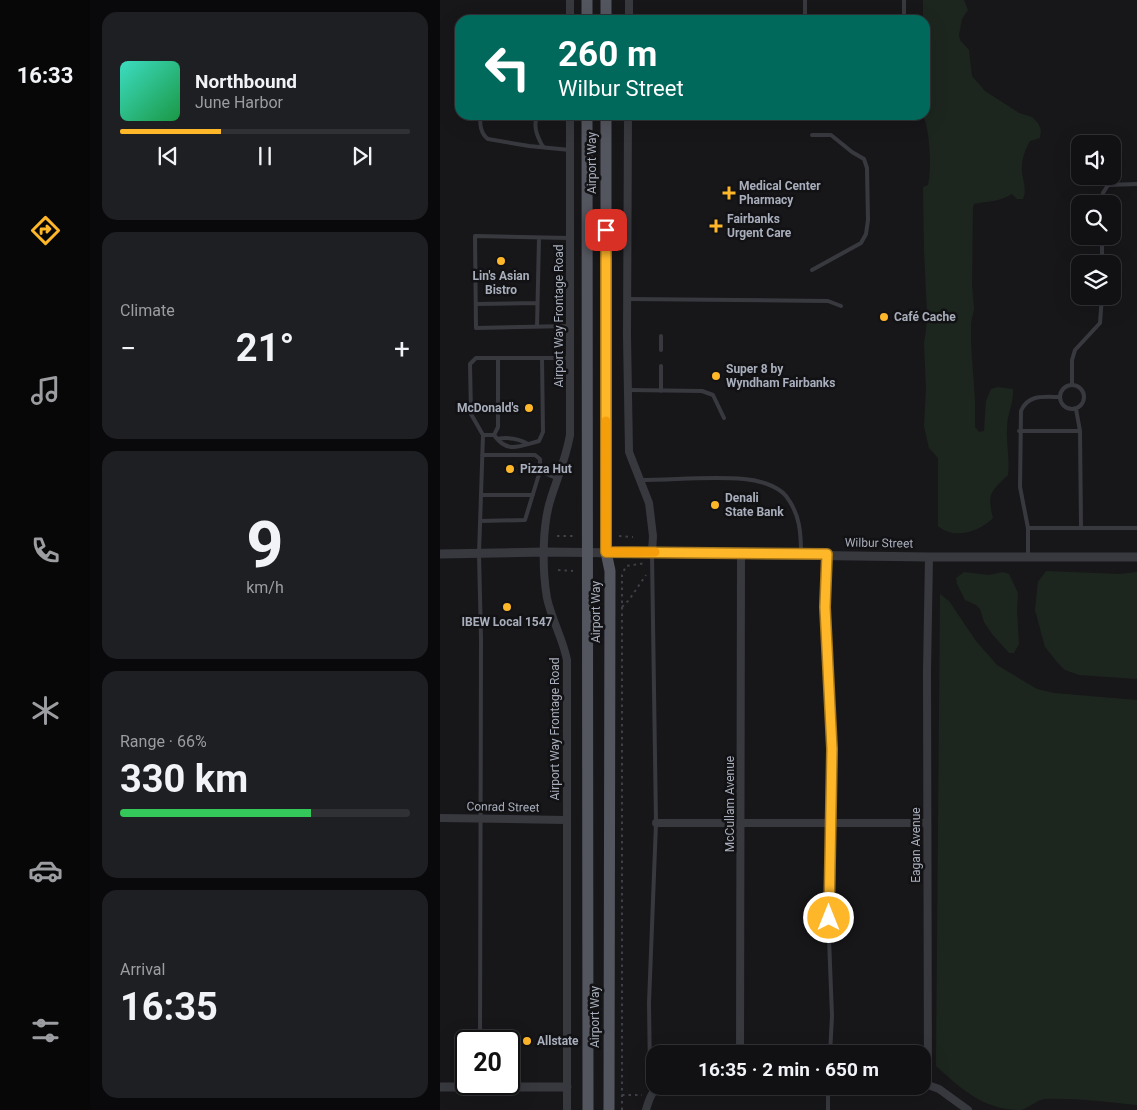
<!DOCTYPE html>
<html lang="en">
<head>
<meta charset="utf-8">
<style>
  body { margin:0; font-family:Roboto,sans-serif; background:#1e1f22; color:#f1f3f6; height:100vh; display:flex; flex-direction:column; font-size:19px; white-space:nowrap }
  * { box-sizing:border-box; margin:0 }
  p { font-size:16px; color:#9c9da0 }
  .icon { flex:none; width:28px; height:28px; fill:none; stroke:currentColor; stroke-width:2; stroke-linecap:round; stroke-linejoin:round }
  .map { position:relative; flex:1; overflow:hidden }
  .sheet { display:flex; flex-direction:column; gap:12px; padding:12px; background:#09090b; width:350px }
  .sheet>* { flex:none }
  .hud { position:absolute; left:15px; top:15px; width:475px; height:105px; border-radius:15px; box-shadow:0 5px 20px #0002,0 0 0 1px #303134; background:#00695c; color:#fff; overflow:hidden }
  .controls { position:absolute; left:631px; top:135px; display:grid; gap:10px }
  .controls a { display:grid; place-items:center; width:50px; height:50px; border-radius:10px; background:#111114; box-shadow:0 5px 20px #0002,0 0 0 1px #303134; font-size:25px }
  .speed { position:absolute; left:15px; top:1030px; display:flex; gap:10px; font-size:25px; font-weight:700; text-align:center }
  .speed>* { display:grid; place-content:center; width:65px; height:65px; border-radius:50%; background:#111114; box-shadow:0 5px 20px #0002,0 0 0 1px #303134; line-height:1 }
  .speed .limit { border:2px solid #111; border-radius:8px; background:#fff; color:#111 }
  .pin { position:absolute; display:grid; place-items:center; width:42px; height:42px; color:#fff; margin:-21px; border-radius:10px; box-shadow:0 2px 8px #0006 }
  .me { position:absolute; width:55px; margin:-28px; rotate:0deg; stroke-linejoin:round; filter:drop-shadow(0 0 4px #0008) }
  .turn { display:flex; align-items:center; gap:18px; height:105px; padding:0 20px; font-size:22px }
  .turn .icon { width:65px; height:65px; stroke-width:2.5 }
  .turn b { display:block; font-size:35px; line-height:42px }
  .big { font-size:38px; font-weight:700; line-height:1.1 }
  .sheet .card { flex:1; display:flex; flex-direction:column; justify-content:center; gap:8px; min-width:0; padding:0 18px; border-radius:15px; background:#1e1f22 }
  .sheet .dial { align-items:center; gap:0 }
  .dial b { font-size:65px; line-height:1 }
  .song { display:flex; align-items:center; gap:15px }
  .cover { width:60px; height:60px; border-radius:8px; background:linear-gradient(135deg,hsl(170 70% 55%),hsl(140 70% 35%)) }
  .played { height:5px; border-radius:2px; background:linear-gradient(90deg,#ffb72a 35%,#303134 35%) }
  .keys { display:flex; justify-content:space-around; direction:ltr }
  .heat { display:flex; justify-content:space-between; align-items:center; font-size:28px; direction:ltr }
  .charge { height:8px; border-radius:4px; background:linear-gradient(90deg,#34c759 66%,#303134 0) }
  .trip { position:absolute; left:206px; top:1045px; width:285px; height:50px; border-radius:15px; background:#111114; box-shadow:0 5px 20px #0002,0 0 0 1px #303134; font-weight:700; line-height:50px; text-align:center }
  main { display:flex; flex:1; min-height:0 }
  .menu { display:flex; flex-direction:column; width:90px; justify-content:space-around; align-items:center; background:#070708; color:#9c9da0 }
  .menu .icon { width:35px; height:35px }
  .menu .active { color:#ffb72a }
  .menu b { font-size:22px; color:#f1f3f6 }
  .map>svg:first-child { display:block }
  .green { fill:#1d261e }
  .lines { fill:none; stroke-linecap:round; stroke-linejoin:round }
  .path { stroke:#3e4046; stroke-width:2; stroke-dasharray:2.5 4; stroke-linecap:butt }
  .service { stroke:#38393f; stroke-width:4 }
  .minor { stroke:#38393f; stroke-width:8 }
  .tertiary { stroke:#38393f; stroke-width:9 }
  .primary { stroke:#54565f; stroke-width:11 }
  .route-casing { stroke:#a6771b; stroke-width:12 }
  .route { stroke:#ffb72a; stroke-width:9 }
  .slow { stroke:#f59e0b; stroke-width:9 }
  .poi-dot { fill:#ffb72a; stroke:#121215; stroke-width:2 }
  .labels { text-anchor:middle; stroke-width:5; stroke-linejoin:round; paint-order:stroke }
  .street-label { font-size:12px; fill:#a8aebb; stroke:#121215 }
  .poi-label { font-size:12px; font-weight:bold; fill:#a8aebb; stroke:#121215; text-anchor:start }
</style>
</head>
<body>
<main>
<nav class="menu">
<b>16:33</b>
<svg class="icon active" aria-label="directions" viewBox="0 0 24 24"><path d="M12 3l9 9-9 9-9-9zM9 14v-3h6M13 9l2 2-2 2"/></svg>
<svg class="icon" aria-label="music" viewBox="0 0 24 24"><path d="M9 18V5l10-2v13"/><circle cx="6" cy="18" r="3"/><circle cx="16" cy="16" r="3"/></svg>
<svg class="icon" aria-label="phone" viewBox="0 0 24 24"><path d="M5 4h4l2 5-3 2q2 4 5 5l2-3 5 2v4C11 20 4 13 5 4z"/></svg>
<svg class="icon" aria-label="climate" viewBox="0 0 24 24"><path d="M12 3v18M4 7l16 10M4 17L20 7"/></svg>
<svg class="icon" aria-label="car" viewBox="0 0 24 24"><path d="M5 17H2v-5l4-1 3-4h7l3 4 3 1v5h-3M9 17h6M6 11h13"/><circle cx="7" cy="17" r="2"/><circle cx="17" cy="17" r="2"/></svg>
<svg class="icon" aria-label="filters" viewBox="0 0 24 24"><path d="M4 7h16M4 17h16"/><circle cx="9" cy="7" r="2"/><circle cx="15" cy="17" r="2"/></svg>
</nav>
<section class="sheet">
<div class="card">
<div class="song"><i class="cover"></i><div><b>Northbound</b><p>June Harbor</p></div></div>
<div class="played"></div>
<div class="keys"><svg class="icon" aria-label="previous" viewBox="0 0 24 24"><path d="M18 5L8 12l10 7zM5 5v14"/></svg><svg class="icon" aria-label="pause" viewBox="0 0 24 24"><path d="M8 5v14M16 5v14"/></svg><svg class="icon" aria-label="next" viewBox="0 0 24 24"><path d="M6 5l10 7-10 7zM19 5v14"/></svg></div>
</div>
<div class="card"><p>Climate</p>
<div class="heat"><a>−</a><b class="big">21°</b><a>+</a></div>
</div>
<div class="card dial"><b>9</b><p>km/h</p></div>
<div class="card"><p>Range · 66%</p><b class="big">330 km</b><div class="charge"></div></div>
<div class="card"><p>Arrival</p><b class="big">16:35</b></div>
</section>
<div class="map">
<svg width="697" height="1110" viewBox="0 0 697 1110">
  <rect width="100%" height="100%" fill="#17171a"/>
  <path class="green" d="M483,0H524L528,10L522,19L519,35L520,40L529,50L532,76L545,91L579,113L592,117L598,123L601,130L600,138L590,141C585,150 581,160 582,172C583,181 587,190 583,199H577L572,194C559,202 548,201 534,204L533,208L532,285L534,309L531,323V344L535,401V427L539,432L544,431L546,401L551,389L558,387L573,389C574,403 567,414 567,428C566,444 570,459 568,475C550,492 547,494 553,518C539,532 514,540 498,526V458L489,448L484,426L486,389L484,343L486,331L487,312L484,250L483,187L488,185C492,169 490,130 483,115H485V20H483Z
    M606,571L679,574L697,572V679L639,675L625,670L617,662L605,647L595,610L598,582Z
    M524,572L549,575L563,572L569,574L578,593L577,611L579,644L574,653H569L552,634L544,622L540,609L536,605L525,600L517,584L516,578Z
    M500,594L509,601L536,641L557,665L597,689L614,693L697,700V1105C666,1102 636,1098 605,1099C596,1100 589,1108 581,1110C543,1110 522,1089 496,1066Z"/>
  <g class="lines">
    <path class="path" d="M117,536H133
      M179,536L193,537
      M118,570L133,571
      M182,607L189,600L206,575
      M182,1095H202
      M182,1110V575L186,566L206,563"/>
    <path class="service" d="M365,0V20
      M464,20V0
      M41,115C39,124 41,134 48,139L89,146L130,150
      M97,115C93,127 97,136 103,147
      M372,135H391L412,152L424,159L427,168L428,220L426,234L421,243L372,270
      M662,204L663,193L668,185L697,184
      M662,236V264
      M188,299L388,301L401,306
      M36,304L97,303
      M129,326L36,328L35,236L130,238
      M97,327L99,238
      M221,350V336
      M221,366V391
      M632,384V360L635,350L660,323L662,296
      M620 397a12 12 0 1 1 24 0a12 12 0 1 1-24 0Z
      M189,390L262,391L273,395L284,418
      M636,409L640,431L641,528
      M579,431H640
      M43,435L31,414L30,364L36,358H58
      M54,435L58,427V358H130
      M54,435C67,454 80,446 99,441L103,432L102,358
      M57,439C68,437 78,438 88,444
      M42,455H95L100,459V471L118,479
      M199,480C234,480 269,476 304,479C317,480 337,485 346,496C360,514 361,533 361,554
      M41,495H93
      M40,521L85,520L100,471
      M588,528L580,487L581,411C588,394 604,397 620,397
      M212,555L216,823L209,1003L210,1075L216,1089
      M387,556L385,607L392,749L389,938L392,1016L390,1054
      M588,558V528H697
      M40,1041L41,639L39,554L43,435H54
      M388,1086V1110"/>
    <path class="minor" d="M130,0V20
      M189,20V0
      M188,115L187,336L189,452L209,503L213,536L212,552
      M489,557L487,671L488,1085L499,1089L528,1110
      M0,818L126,820
      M216,823H487
      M300,1054L301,554
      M127,1110V660C123,639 111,618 107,598C102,569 102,525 111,498C118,476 126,458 130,435V115
      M206,1110C209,1100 211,1090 222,1086"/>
    <path class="tertiary" d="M0,554L105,552L489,557H697
      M0,1087H127"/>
    <path class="primary" d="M147,0V20
      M166,0V20
      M147,115L148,1110
      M166,115V552L170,571L169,1110"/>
  </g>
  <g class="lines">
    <g class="route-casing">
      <path id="route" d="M166,230V552L387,554L385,607L392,749L389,918"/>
    </g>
    <use href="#route" class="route"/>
    <path class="slow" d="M166,421V552H215"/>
  </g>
  <g class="poi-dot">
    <path d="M286.5 185.5h5v5h5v5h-5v5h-5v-5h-5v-5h5z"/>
    <path d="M273.5 218.5h5v5h5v5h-5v5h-5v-5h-5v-5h5z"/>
    <circle cx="61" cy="261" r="5"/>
    <circle cx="444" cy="317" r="5"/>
    <circle cx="276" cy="376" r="5"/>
    <circle cx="89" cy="408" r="5"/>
    <circle cx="70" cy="469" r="5"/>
    <circle cx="275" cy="505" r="5"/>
    <circle cx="67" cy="607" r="5"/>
    <circle cx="87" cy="1041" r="5"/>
  </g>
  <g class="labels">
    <g class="street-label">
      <text transform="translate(152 163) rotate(-90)" y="4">Airport Way</text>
      <text transform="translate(119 316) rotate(-90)" y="4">Airport Way Frontage Road</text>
      <text transform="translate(439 543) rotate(1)" y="4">Wilbur Street</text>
      <text transform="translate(156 612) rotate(-90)" y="4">Airport Way</text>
      <text transform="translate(115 729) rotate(-90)" y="4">Airport Way Frontage Road</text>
      <text transform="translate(290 804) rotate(-90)" y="4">McCullam Avenue</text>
      <text transform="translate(63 807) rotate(1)" y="4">Conrad Street</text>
      <text transform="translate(476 845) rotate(-90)" y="4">Eagan Avenue</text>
      <text transform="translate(155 1017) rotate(-90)" y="4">Airport Way</text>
    </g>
    <g class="poi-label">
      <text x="299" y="190">Medical Center<tspan x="299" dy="14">Pharmacy</tspan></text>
      <text x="287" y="223">Fairbanks<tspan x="287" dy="14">Urgent Care</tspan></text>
      <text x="61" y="280" text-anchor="middle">Lin's Asian<tspan x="61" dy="14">Bistro</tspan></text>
      <text x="454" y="321">Café Cache</text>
      <text x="286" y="373">Super 8 by<tspan x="286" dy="14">Wyndham Fairbanks</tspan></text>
      <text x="79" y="412" text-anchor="end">McDonald's</text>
      <text x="80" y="473">Pizza Hut</text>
      <text x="285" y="502">Denali<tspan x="285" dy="14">State Bank</tspan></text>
      <text x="67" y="626" text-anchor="middle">IBEW Local 1547</text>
      <text x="97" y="1045">Allstate</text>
    </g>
  </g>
</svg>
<div class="controls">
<a><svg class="icon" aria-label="sound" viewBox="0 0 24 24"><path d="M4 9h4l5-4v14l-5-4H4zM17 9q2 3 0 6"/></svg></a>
<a><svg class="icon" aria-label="search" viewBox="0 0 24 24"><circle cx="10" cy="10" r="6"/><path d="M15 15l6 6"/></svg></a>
<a><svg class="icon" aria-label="layers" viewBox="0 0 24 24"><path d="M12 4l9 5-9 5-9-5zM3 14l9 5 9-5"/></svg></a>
</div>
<div class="speed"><div class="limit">20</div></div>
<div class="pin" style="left:166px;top:230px;background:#d93025"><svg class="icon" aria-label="arrive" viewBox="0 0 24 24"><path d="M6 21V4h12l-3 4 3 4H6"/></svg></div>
<svg class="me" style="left:389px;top:918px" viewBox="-20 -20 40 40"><circle r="17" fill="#ffb72a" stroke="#fff" stroke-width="3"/><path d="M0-11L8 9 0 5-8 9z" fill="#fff"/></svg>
<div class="trip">16:35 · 2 min · 650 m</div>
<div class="hud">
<div class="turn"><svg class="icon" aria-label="left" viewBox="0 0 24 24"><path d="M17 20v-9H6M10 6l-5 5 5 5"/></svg><div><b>260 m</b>Wilbur Street</div></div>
</div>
</div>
</main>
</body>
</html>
